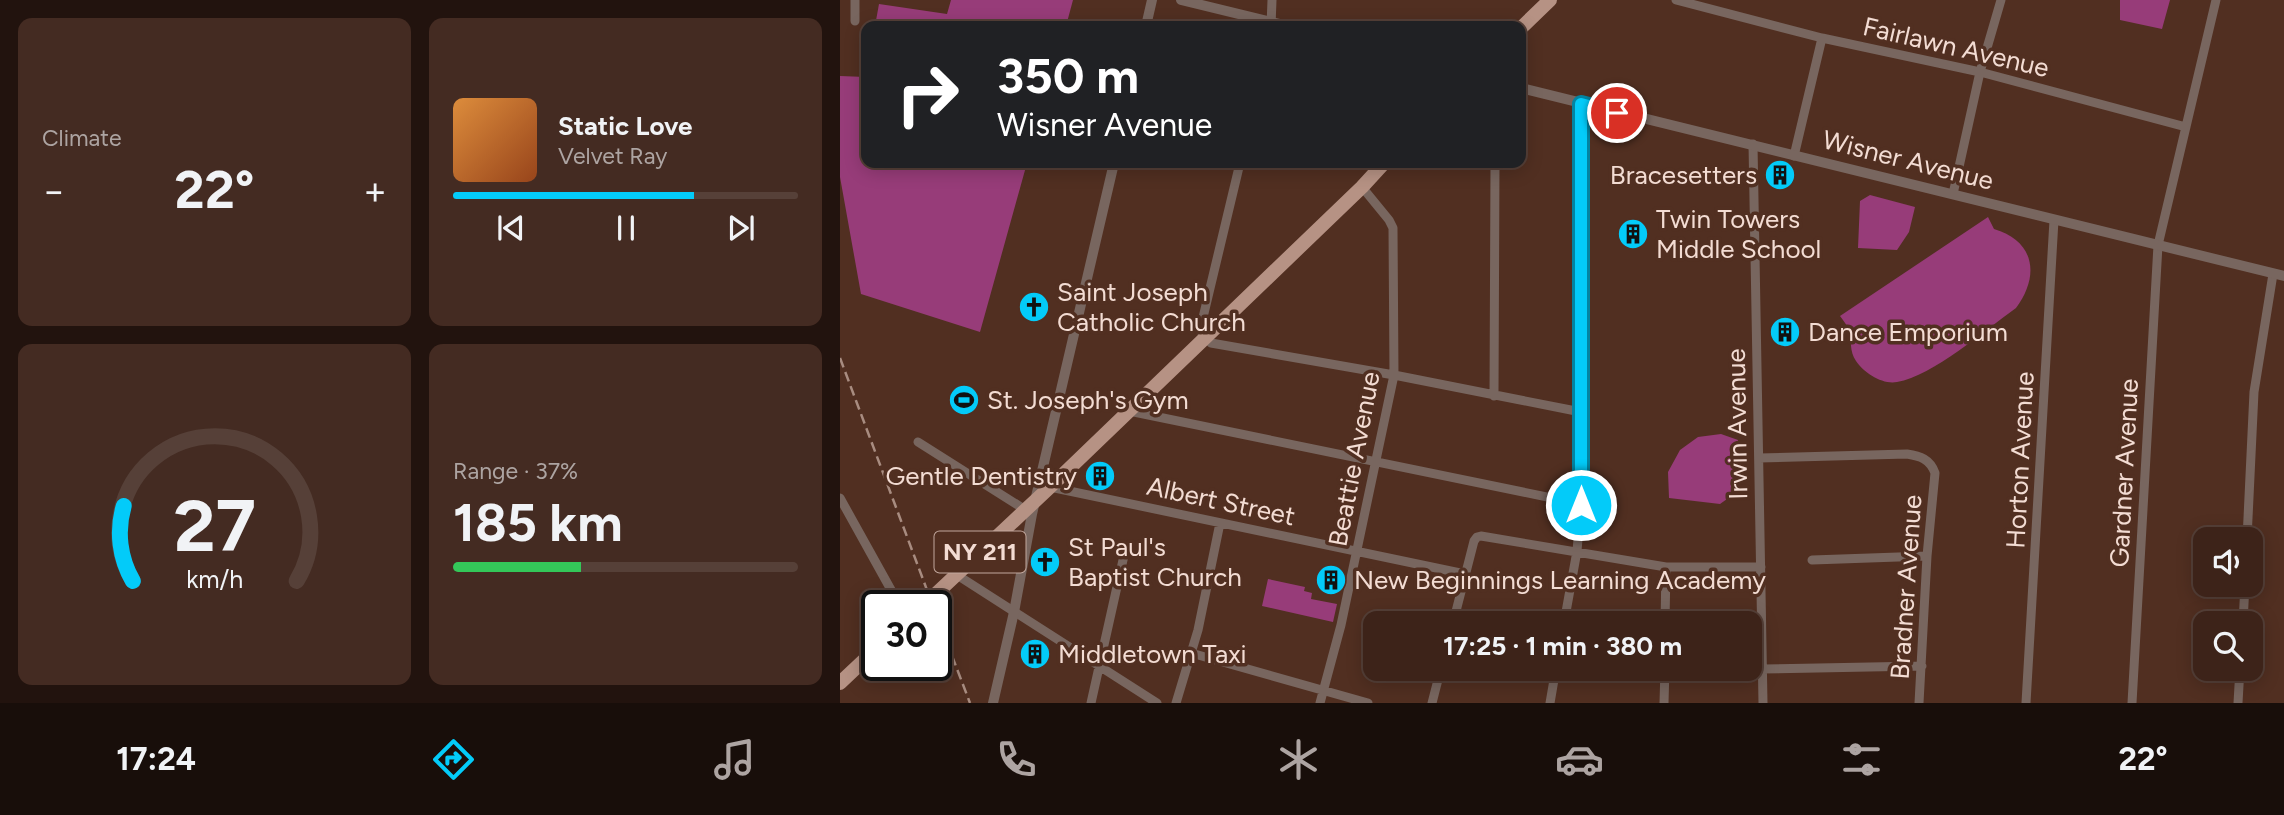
<!DOCTYPE html>
<html lang="en">
<head>
<meta charset="utf-8">
<style>
  body { margin:0; font-family:Figtree,sans-serif; background:#442b22; color:#f1f3f6; height:100vh; display:flex; flex-direction:column; font-size:26px; white-space:nowrap }
  * { box-sizing:border-box; margin:0 }
  p { font-size:23px; color:#ada4a2 }
  .icon { flex:none; width:38px; height:38px; fill:none; stroke:currentColor; stroke-width:2; stroke-linecap:round; stroke-linejoin:round }
  .map { position:relative; flex:1; overflow:hidden }
  .side { display:flex; flex-direction:column; gap:18px; padding:18px; background:#22130e; width:840px }
  .side>* { flex:none }
  .banner { position:absolute; left:21px; top:21px; width:665px; height:147px; border-radius:14px; box-shadow:0 4px 18px #0003,0 0 0 2px #564038; background:#202124; color:#fff; overflow:hidden }
  .tools { position:absolute; left:1353px; top:527px; display:grid; gap:14px }
  .tools a { display:grid; place-items:center; width:70px; height:70px; border-radius:14px; background:#3d2319; box-shadow:0 4px 18px #0003,0 0 0 2px #564038; font-size:35px }
  .speed { position:absolute; left:21px; top:590px; display:flex; gap:14px; font-size:35px; font-weight:700; text-align:center }
  .speed>* { display:grid; place-content:center; width:91px; height:91px; border-radius:50%; background:#3d2319; box-shadow:0 4px 18px #0003,0 0 0 2px #564038; line-height:1 }
  .speed .limit { border:4px solid #111; border-radius:10px; background:#fff; color:#111 }
  .pin { position:absolute; display:grid; place-items:center; width:60px; height:60px; color:#fff; margin:-30px; border:4px solid #fff; border-radius:50%; box-shadow:0 2px 7px #0007 }
  .me { position:absolute; width:77px; margin:-38px; rotate:0deg; stroke-linejoin:round; filter:drop-shadow(0 0 5px #0008) }
  .turn { display:flex; align-items:center; gap:24px; height:147px; padding:0 21px; font-size:32px }
  .turn .icon { width:91px; height:91px; stroke-width:2.5 }
  .turn b { display:block; font-size:49px; line-height:60px }
  .big { font-size:52px; font-weight:700; line-height:1.1 }
  .side .card { flex:1; display:flex; flex-direction:column; justify-content:center; gap:10px; min-width:0; padding:0 24px; border-radius:14px; background:#442b22 }
  .side .dial { align-items:center; gap:0 }
  .dial svg { height:182px; overflow:visible; fill:none; stroke:#564038; stroke-width:7; stroke-linecap:round; text-anchor:middle }
  .dial text { fill:#f1f3f6; stroke:none }
  .song { display:flex; align-items:center; gap:21px }
  .cover { width:84px; height:84px; border-radius:10px; background:linear-gradient(135deg,hsl(30 70% 55%),hsl(20 70% 35%)) }
  .played { height:7px; border-radius:4px; background:linear-gradient(90deg,#03cbf9 70%,#564038 70%) }
  .keys { display:flex; justify-content:space-around; direction:ltr }
  .heat { display:flex; justify-content:space-between; align-items:center; font-size:38px; direction:ltr }
  .charge { height:10px; border-radius:5px; background:linear-gradient(90deg,#34c759 37%,#564038 0) }
  .side .tiles { flex:1; display:grid; gap:18px; grid-template-columns:repeat(2,1fr) }
  .trip { position:absolute; left:523px; top:611px; width:399px; height:70px; border-radius:14px; background:#3d2319; box-shadow:0 4px 18px #0003,0 0 0 2px #564038; font-weight:700; line-height:70px; text-align:center }
  .dock { display:flex; height:112px; justify-content:space-around; align-items:center; background:#180e0a; color:#ada4a2 }
  .dock .icon { width:49px; height:49px }
  .dock .selected { color:#03cbf9 }
  .dock b { font-size:32px; color:#f1f3f6 }
  main { display:flex; flex:1; min-height:0 }
  .map>svg:first-child { display:block }
  .green { fill:#973c79 }
  .lines { fill:none; stroke-linecap:round; stroke-linejoin:round }
  .minor { stroke:#78665f; stroke-width:9 }
  .tertiary { stroke:#78665f; stroke-width:10 }
  .primary { stroke:#b69284; stroke-width:14 }
  .rail { stroke:#a88c80; stroke-width:2.5; stroke-dasharray:10 5; stroke-linecap:butt }
  .route-casing { stroke:#0284a2; stroke-width:18 }
  .route { stroke:#03cbf9; stroke-width:12 }
  .labels { text-anchor:middle; stroke-width:7; stroke-linejoin:round; paint-order:stroke }
  .shield { fill:#512f21; stroke:#c2a89e; stroke-width:2 }
  .shield-label { font-size:24px; font-weight:bold; fill:#f3dcd3 }
  .street-label { font-size:26px; fill:#f3dcd3; stroke:#512f21 }
  .poi-label { font-size:26px; fill:#f3dcd3; stroke:#512f21; text-anchor:start }
</style>
</head>
<body>
<main>
<section class="side">
<div class="tiles">
<div class="card"><p>Climate</p>
<div class="heat"><a>−</a><b class="big">22°</b><a>+</a></div>
</div>
<div class="card">
<div class="song"><i class="cover"></i><div><b>Static Love</b><p>Velvet Ray</p></div></div>
<div class="played"></div>
<div class="keys"><svg class="icon" aria-label="previous" viewBox="0 0 24 24"><path d="M18 5L8 12l10 7zM5 5v14"/></svg><svg class="icon" aria-label="pause" viewBox="0 0 24 24"><path d="M8 5v14M16 5v14"/></svg><svg class="icon" aria-label="next" viewBox="0 0 24 24"><path d="M6 5l10 7-10 7zM19 5v14"/></svg></div>
</div>
<div class="card dial"><svg viewBox="0 0 100 80">
<path d="M14 69A42 42 0 1 1 86 69"/>
<path d="M14 69A42 42 0 0 1 10 36" stroke="#03cbf9"/>
<text x="50" y="56" font-size="32" font-weight="700">27</text>
<text x="50" y="72" font-size="11">km/h</text>
</svg></div>
<div class="card"><p>Range · 37%</p><b class="big">185 km</b><div class="charge"></div></div>
</div>
</section>
<div class="map">
<svg width="1444" height="703" viewBox="0 0 1444 703">
  <rect width="100%" height="100%" fill="#512f21"/>
  <path class="green" d="M111,0H233L226,26H35L39,4L107,14Z
    M1280,0H1330L1322,29L1280,20Z
    M0,76L26,77V163H187L140,332L21,294L0,177Z
    M1030,195L1075,207L1069,232L1057,250L1018,248L1020,201Z
    M1148,217L1154,229C1195,241 1200,276 1176,308C1145,330 1093,376 1057,382C1043,385 1024,373 1016,361C1009,351 1012,341 1009,330C1007,325 1003,320 1000,316Z
    M881,434L898,440L894,494L880,504L829,498L828,472L840,450L858,437Z
    M428,579L465,587L464,591L472,593L471,599L497,604L493,622L422,606Z"/>
  <g class="lines">
    <path class="minor" d="M15,0V21
      M836,0L982,38L1140,72L1346,127
      M431,26L432,0
      M913,144L923,703
      M954,156L982,38
      M400,163L360,330L371,343L554,375L741,412
      M1113,194L1140,72L1161,0
      M654,396L655,163
      M289,411L741,504
      M78,442L184,509
      M919,458L1067,454C1080,456 1090,459 1095,473L1087,556L1079,703
      M210,487L625,574
      M0,498L60,606
      M1407,539L1414,392L1433,274
      M972,560L1087,556
      M117,575L317,703
      M613,623L634,541L637,537L641,536L826,567H921
      M724,623L737,551L741,504V104
      M825,623L826,567
      M1403,623L1405,584
      M351,653L528,703
      M922,669L1082,666
      M251,703L285,551
      M336,703L358,630L380,523
      M480,703L501,625L554,375L553,228L549,220L522,187
      M592,703L601,668
      M710,703L716,668
      M824,703L825,668
      M1186,703L1214,220
      M1292,703L1318,245L1376,0
      M1398,703L1400,668"/>
    <path class="tertiary" d="M341,0L448,26
      M306,26L312,0
      M681,88L1444,276
      M153,703L174,612L192,514L274,163"/>
    <path class="primary" d="M681,28L710,0
      M83,606L210,487L522,187L544,163
      M0,683L37,648"/>
    <path class="rail" d="M0,358L93,606
      M96,614L130,703"/>
  </g>
  <g class="lines">
    <g class="route-casing">
      <path id="route" d="M741,505V104L777,113"/>
    </g>
    <use href="#route" class="route"/>
  </g>
  <defs>
    <g id="building-disc" transform="scale(1.575)"><circle r="9.5" fill="#03cbf9" stroke="#512f21"/><path d="M-4-6H4V6H1V3H-1V6H-4ZM-2.5-4.3h1.7v1.8h-1.7ZM.8-4.3h1.7v1.8H.8ZM-2.5-1h1.7V.8h-1.7ZM.8-1h1.7V.8H.8Z" fill="#111"/></g>
    <g id="church-disc" transform="scale(1.575)"><circle r="9.5" fill="#03cbf9" stroke="#512f21"/><path d="M-1.2-6h2.4v3.5h3.3v2.4h-3.3V6h-2.4V-.1h-3.3v-2.4h3.3Z" fill="#111"/></g>
    <g id="stadium-disc" transform="scale(1.575)"><circle r="9.5" fill="#03cbf9" stroke="#512f21"/><path d="M0-5a6.5 5 0 1 0 0 10a6.5 5 0 1 0 0-10ZM-3.5-1.8h7v3.6h-7Z" fill="#111"/></g>
  </defs>
  <g fill-rule="evenodd">
    <use href="#building-disc" x="940" y="175"/>
    <use href="#building-disc" x="793" y="234"/>
    <use href="#church-disc" x="194" y="307"/>
    <use href="#building-disc" x="945" y="332"/>
    <use href="#stadium-disc" x="124" y="400"/>
    <use href="#building-disc" x="260" y="476"/>
    <use href="#church-disc" x="205" y="562"/>
    <use href="#building-disc" x="491" y="580"/>
    <use href="#building-disc" x="195" y="654"/>
  </g>
  <g class="labels">
    <rect class="shield" x="94.5" y="531.5" width="91" height="41" rx="5"/>
    <g class="shield-label">
      <text x="140" y="560">NY 211</text>
    </g>
    <g class="street-label">
      <text transform="translate(1116 47) rotate(13)" y="9">Fairlawn Avenue</text>
      <text transform="translate(1068 160) rotate(14)" y="9">Wisner Avenue</text>
      <text transform="translate(897 424) rotate(-91)" y="9">Irwin Avenue</text>
      <text transform="translate(514 459) rotate(-79)" y="9">Beattie Avenue</text>
      <text transform="translate(1180 460) rotate(-87)" y="9">Horton Avenue</text>
      <text transform="translate(1284 473) rotate(-87)" y="9">Gardner Avenue</text>
      <text transform="translate(381 501) rotate(12)" y="9">Albert Street</text>
      <text transform="translate(1066 587) rotate(-86)" y="9">Bradner Avenue</text>
    </g>
    <g class="poi-label">
      <text x="917" y="184" text-anchor="end">Bracesetters</text>
      <text x="816" y="228">Twin Towers<tspan x="816" dy="30">Middle School</tspan></text>
      <text x="217" y="301">Saint Joseph<tspan x="217" dy="30">Catholic Church</tspan></text>
      <text x="968" y="341">Dance Emporium</text>
      <text x="147" y="409">St. Joseph's Gym</text>
      <text x="237" y="485" text-anchor="end">Gentle Dentistry</text>
      <text x="228" y="556">St Paul's<tspan x="228" dy="30">Baptist Church</tspan></text>
      <text x="514" y="589">New Beginnings Learning Academy</text>
      <text x="218" y="663">Middletown Taxi</text>
    </g>
  </g>
</svg>
<div class="tools">
<a><svg class="icon" aria-label="sound" viewBox="0 0 24 24"><path d="M4 9h4l5-4v14l-5-4H4zM17 9q2 3 0 6"/></svg></a>
<a><svg class="icon" aria-label="search" viewBox="0 0 24 24"><circle cx="10" cy="10" r="6"/><path d="M15 15l6 6"/></svg></a>
</div>
<div class="speed"><div class="limit">30</div></div>
<div class="pin" style="left:777px;top:113px;background:#d93025"><svg class="icon" aria-label="arrive" viewBox="0 0 24 24"><path d="M6 21V4h12l-3 4 3 4H6"/></svg></div>
<svg class="me" style="left:741px;top:505px" viewBox="-20 -20 40 40"><circle r="17" fill="#03cbf9" stroke="#fff" stroke-width="3"/><path d="M0-11L8 9 0 5-8 9z" fill="#fff"/></svg>
<div class="trip">17:25 · 1 min · 380 m</div>
<div class="banner">
<div class="turn"><svg class="icon" aria-label="right" viewBox="0 0 24 24"><path d="M7 20v-9h11M14 6l5 5-5 5"/></svg><div><b>350 m</b>Wisner Avenue</div></div>
</div>
</div>
</main>
<nav class="dock">
<b>17:24</b>
<svg class="icon selected" aria-label="directions" viewBox="0 0 24 24"><path d="M12 3l9 9-9 9-9-9zM9 14v-3h6M13 9l2 2-2 2"/></svg>
<svg class="icon" aria-label="music" viewBox="0 0 24 24"><path d="M9 18V5l10-2v13"/><circle cx="6" cy="18" r="3"/><circle cx="16" cy="16" r="3"/></svg>
<svg class="icon" aria-label="phone" viewBox="0 0 24 24"><path d="M5 4h4l2 5-3 2q2 4 5 5l2-3 5 2v4C11 20 4 13 5 4z"/></svg>
<svg class="icon" aria-label="climate" viewBox="0 0 24 24"><path d="M12 3v18M4 7l16 10M4 17L20 7"/></svg>
<svg class="icon" aria-label="car" viewBox="0 0 24 24"><path d="M5 17H2v-5l4-1 3-4h7l3 4 3 1v5h-3M9 17h6M6 11h13"/><circle cx="7" cy="17" r="2"/><circle cx="17" cy="17" r="2"/></svg>
<svg class="icon" aria-label="filters" viewBox="0 0 24 24"><path d="M4 7h16M4 17h16"/><circle cx="9" cy="7" r="2"/><circle cx="15" cy="17" r="2"/></svg>
<b>22°</b>
</nav>
</body>
</html>
